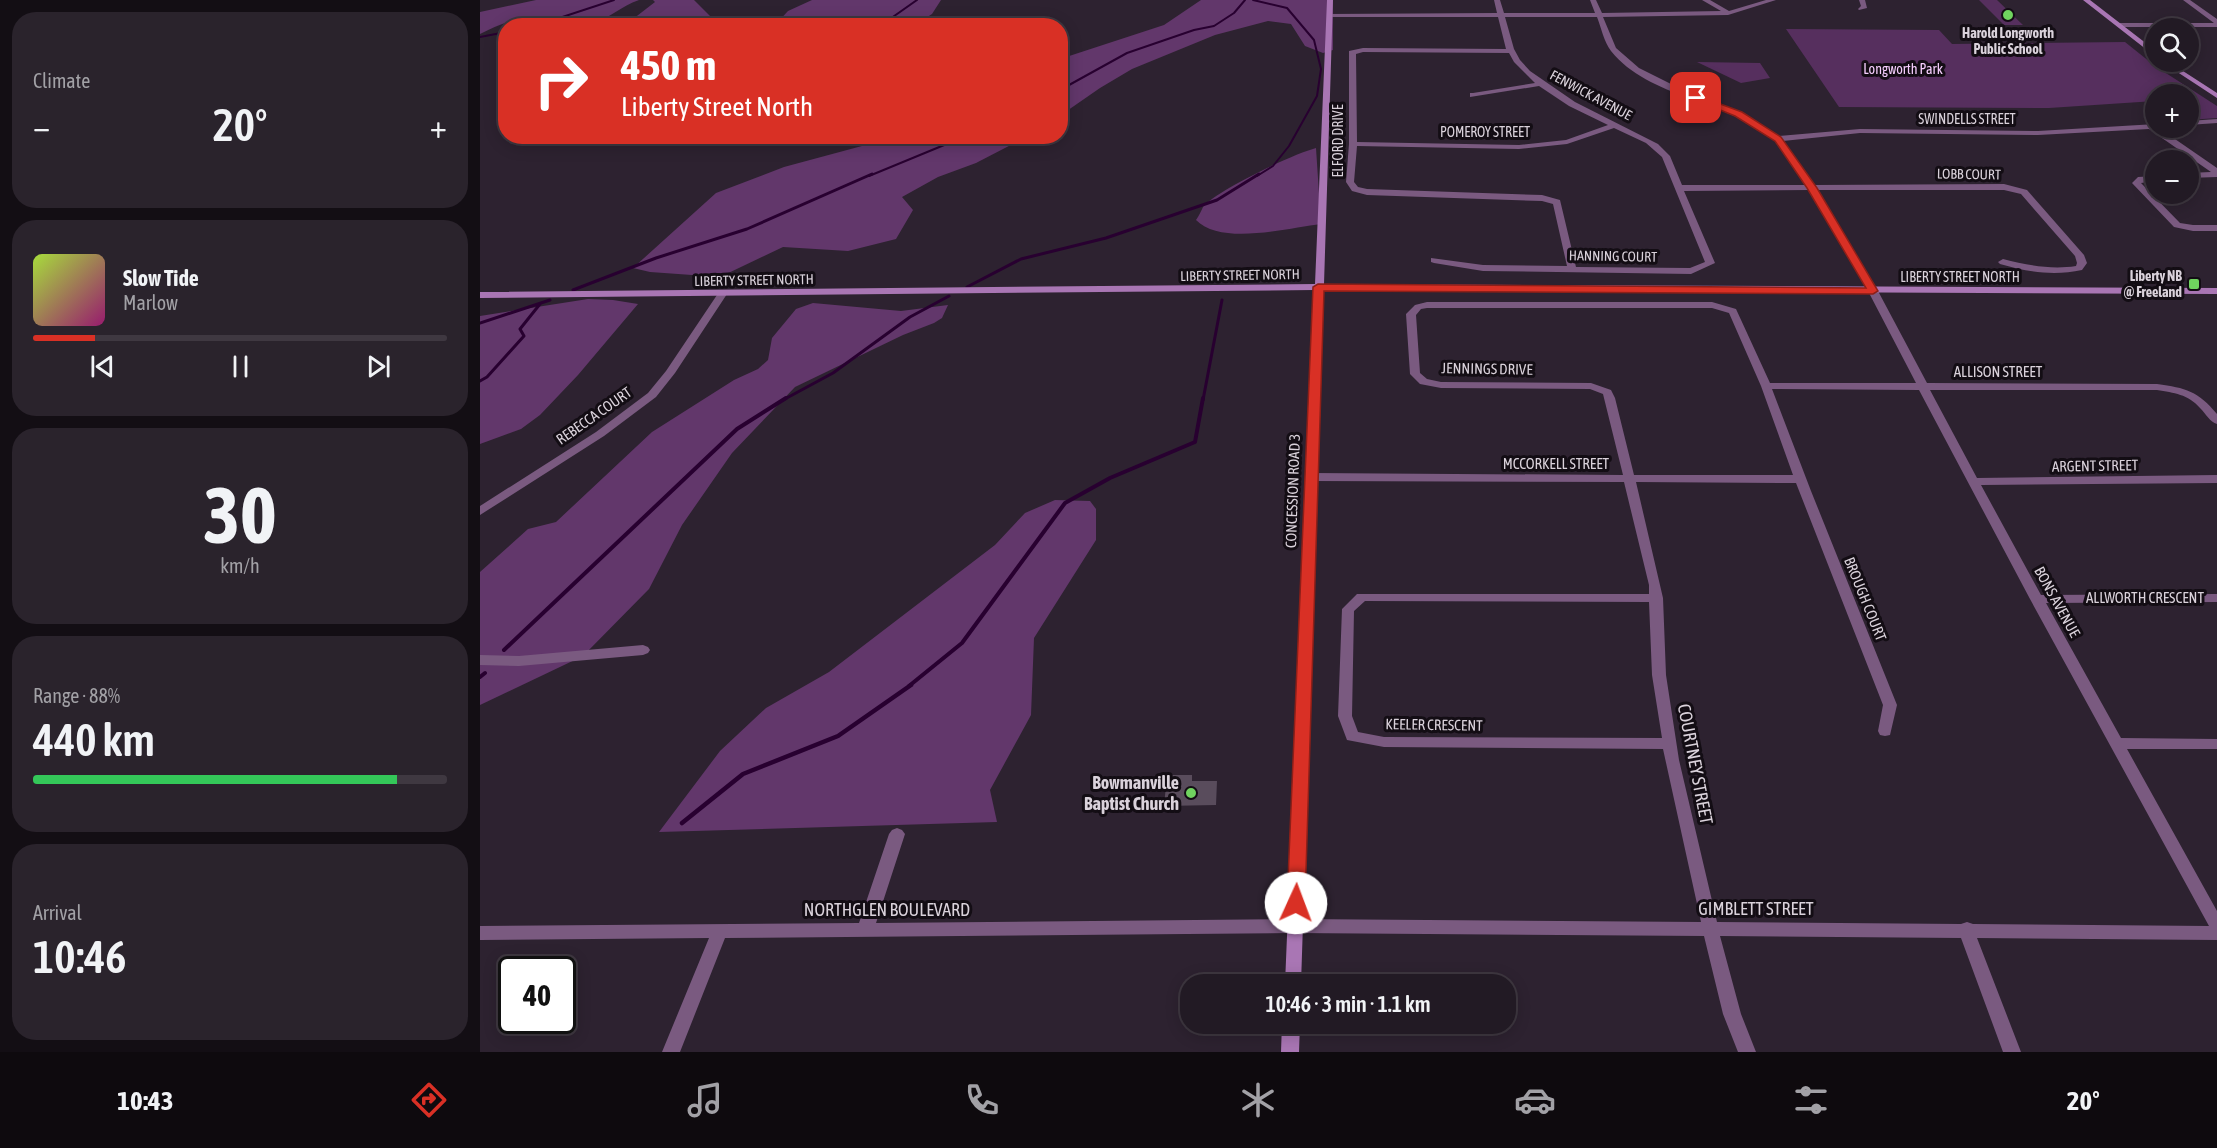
<!DOCTYPE html>
<html lang="en">
<head>
<meta charset="utf-8">
<style>
  body { margin:0; font-family:"Asap Condensed",sans-serif; background:#2a232c; color:#f1f3f6; height:100vh; display:flex; flex-direction:column; font-size:22px; white-space:nowrap }
  * { box-sizing:border-box; margin:0 }
  p { font-size:20px; color:#a2a1a6 }
  .icon { flex:none; width:33px; height:33px; fill:none; stroke:currentColor; stroke-width:2; stroke-linecap:round; stroke-linejoin:round }
  .map { position:relative; flex:1; overflow:hidden }
  .panel { display:flex; flex-direction:column; gap:12px; padding:12px; background:#130e14; width:480px }
  .panel>* { flex:none }
  .top-card { position:absolute; left:18px; top:18px; width:570px; height:126px; border-radius:24px; box-shadow:0 3px 15px #0003,0 0 0 2px #3f3841; background:#d93025; color:#fff; overflow:hidden }
  .buttons { position:absolute; left:1665px; top:18px; display:grid; gap:12px }
  .buttons a { display:grid; place-items:center; width:54px; height:54px; border-radius:50%; background:#221a24; box-shadow:0 3px 15px #0003,0 0 0 2px #3f3841; font-size:30px }
  .speed { position:absolute; left:18px; top:956px; display:flex; gap:12px; font-size:30px; font-weight:700; text-align:center }
  .speed>* { display:grid; place-content:center; width:78px; height:78px; border-radius:50%; background:#221a24; box-shadow:0 3px 15px #0003,0 0 0 2px #3f3841; line-height:1 }
  .speed .limit { border:3px solid #111; border-radius:9px; background:#fff; color:#111 }
  .pin { position:absolute; display:grid; place-items:center; width:51px; height:51px; color:#fff; margin:-26px; border-radius:12px; box-shadow:0 3px 9px #0006 }
  .me { position:absolute; width:66px; margin:-33px; rotate:2deg; stroke-linejoin:round; filter:drop-shadow(0 0 4px #0008) }
  .turn { display:flex; align-items:center; gap:21px; height:126px; padding:0 24px; font-size:27px }
  .turn .icon { width:78px; height:78px; stroke-width:2.5 }
  .turn b { display:block; font-size:42px; line-height:51px }
  .big { font-size:45px; font-weight:600; line-height:1.1 }
  .panel .tile { flex:1; display:flex; flex-direction:column; justify-content:center; gap:9px; min-width:0; padding:0 21px; border-radius:24px; background:#2a232c }
  .panel .dial { align-items:center; gap:0 }
  .dial b { font-size:78px; line-height:1 }
  .song { display:flex; align-items:center; gap:18px }
  .cover { width:72px; height:72px; border-radius:9px; background:linear-gradient(135deg,hsl(80 70% 55%),hsl(320 70% 35%)) }
  .played { height:6px; border-radius:3px; background:linear-gradient(90deg,#d93025 15%,#3f3841 15%) }
  .keys { display:flex; justify-content:space-around; direction:ltr }
  .heat { display:flex; justify-content:space-between; align-items:center; font-size:33px; direction:ltr }
  .charge { height:9px; border-radius:4px; background:linear-gradient(90deg,#34c759 88%,#3f3841 0) }
  .trip { position:absolute; left:700px; top:974px; width:336px; height:60px; border-radius:24px; background:#221a24; box-shadow:0 3px 15px #0003,0 0 0 2px #3f3841; font-weight:600; line-height:60px; text-align:center }
  .tab-bar { display:flex; height:96px; justify-content:space-around; align-items:center; background:#0e0a0e; color:#a2a1a6 }
  .tab-bar .icon { width:42px; height:42px }
  .tab-bar .selected { color:#d93025 }
  .tab-bar b { font-size:27px; color:#f1f3f6 }
  main { display:flex; flex:1; min-height:0 }
  .map>svg:first-child { display:block }
  .green { fill:#562f5e }
  .forest { fill:#62376b }
  .lines { fill:none; stroke-linecap:round; stroke-linejoin:round }
  .stream-far3 { stroke:#280030; stroke-width:2 }
  .stream-far2 { stroke:#280030; stroke-width:3 }
  .stream-far1 { stroke:#280030; stroke-width:4 }
  .stream { stroke:#280030; stroke-width:4.5 }
  .building { fill:#594c5c }
  .street { fill:#7a5a80; fill-rule:evenodd }
  .secondary { fill:#a976b4; fill-rule:evenodd }
  .route { fill:#d93025; stroke:#8d1f18; stroke-width:1.5 }
  .poi-dot { fill:#70d35f; stroke:#130d14; stroke-width:2 }
  .labels { text-anchor:middle; stroke-width:6; stroke-linejoin:round; paint-order:stroke }
  .far-poi-label { font-size:14px; font-weight:bold; fill:#dad2db; stroke:#130d14 }
  .far-park-label { font-size:14px; fill:#f7cfff; stroke:#130d14 }
  .far-street-label { font-size:14px; fill:#dad2db; stroke:#130d14 }
  .street-label { font-size:15px; fill:#dad2db; stroke:#130d14 }
  .near-street-label { font-size:18px; fill:#dad2db; stroke:#130d14 }
  .near-poi-label { font-size:18px; font-weight:bold; fill:#dad2db; stroke:#130d14; text-anchor:end }
</style>
</head>
<body>
<main>
<section class="panel">
<div class="tile"><p>Climate</p>
<div class="heat"><a>−</a><b class="big">20°</b><a>+</a></div>
</div>
<div class="tile">
<div class="song"><i class="cover"></i><div><b>Slow Tide</b><p>Marlow</p></div></div>
<div class="played"></div>
<div class="keys"><svg class="icon" aria-label="previous" viewBox="0 0 24 24"><path d="M18 5L8 12l10 7zM5 5v14"/></svg><svg class="icon" aria-label="pause" viewBox="0 0 24 24"><path d="M8 5v14M16 5v14"/></svg><svg class="icon" aria-label="next" viewBox="0 0 24 24"><path d="M6 5l10 7-10 7zM19 5v14"/></svg></div>
</div>
<div class="tile dial"><b>30</b><p>km/h</p></div>
<div class="tile"><p>Range · 88%</p><b class="big">440 km</b><div class="charge"></div></div>
<div class="tile"><p>Arrival</p><b class="big">10:46</b></div>
</section>
<div class="map">
<svg width="1737" height="1052" viewBox="0 0 1737 1052">
  <rect width="100%" height="100%" fill="#2d2230"/>
  <path class="green" d="M1499,0H1517L1543,25H1524Z
    M1306,29L1459,30L1472,44L1645,42L1675,66L1737,106V118L1709,120L1708,94H1676L1675,101L1569,108L1359,107Z
    M1217,62L1280,63L1290,78L1261,83Z"/>
  <path class="forest" d="M56,0H159C141,6 130,18 113,24C99,30 76,26 61,25L69,16C45,15 21,23 0,34V12Z
    M173,0H214L232,18L224,25H153V19L175,2Z
    M332,0H461L452,14L435,25H295L308,11Z
    M721,0H853V50L843,53L825,46L811,24L788,21L735,35L652,69L620,88L581,115L580,59L684,25Z
    M407,136L546,137L496,163L458,177L422,197L433,210L416,239L368,251L303,247L240,277L170,272L153,268L236,193L304,167L393,143Z
    M836,148L841,224C808,228 741,246 716,220C719,216 721,211 723,207C737,190 813,154 836,148Z
    M108,299L133,300L158,304L98,375L60,415L41,429L0,444V316Z
    M333,303L421,311L468,305L462,318L454,323L423,335L315,387L252,453L202,525L169,589L103,656L0,705V572L48,529L76,522L172,432L254,380L278,369L288,360L292,338L316,309Z
    M575,500L610,501L616,509V540L554,638L551,715L510,790L517,822L179,832L240,751L286,708L349,672L515,545L545,513Z"/>
  <g class="lines">
    <path class="stream-far3" d="M773,0L807,8L834,40L841,69L837,96L809,146L793,166L777,176
      M55,26L134,0
      M400,26L437,0
      M0,37L26,32
      M580,90L647,53L714,30L734,26L754,13L765,0
      M389,176L486,136"/>
    <path class="stream-far2" d="M487,287L541,259L626,238L737,200L779,174
      M93,290L176,258L267,229L392,174
      M0,323L70,300
      M0,381L7,377L44,336L40,329L60,304
      M303,400L353,373L430,317L469,296
      M723,400L742,300"/>
    <path class="stream-far1" d="M24,650L257,429L306,398
      M0,677L5,673
      M429,686L482,643L585,503L630,478L715,442L723,398"/>
    <path class="stream" d="M202,823L263,774L358,736L431,685"/>
  </g>
  <path class="building" d="M687,775H712V781H737L736,805L684,806Z"/>
  <g class="lines">
    <path class="street" d="M1014,0H1020L1024,13H1115L1110,0H1116L1122,13L1241,11L1222,0H1230L1249,11L1286,0H1296L1248,15L1123,17L1136,48L1159,68L1199,88L1261,112L1299,136L1380,129L1558,131L1676,124V128H1679L1737,168V177L1708,178V173L1731,172L1669,129L1558,135L1380,133L1303,141L1334,185L1524,184L1547,190L1604,255L1607,263L1602,270C1574,276 1547,272 1520,264L1518,262L1523,259C1547,265 1571,270 1596,266L1597,263L1595,256L1541,194L1524,190H1338L1398,291L1447,383L1677,384C1706,388 1718,391 1737,414V424C1730,422 1726,414 1720,408C1708,394 1694,393 1677,390H1450L1497,478L1737,475V483L1501,485L1561,595L1737,594V602L1566,603L1641,738L1737,739V749H1647L1737,911V940L1497,938L1541,1052H1523L1481,938L1240,936L1261,1014L1276,1052H1258L1243,1014L1224,936L815,933L245,938L200,1052H182L229,938L0,940V926L379,923L409,834L412,830L417,828L422,830L425,834L396,923L815,919L1221,922L1183,749L904,747L867,740L858,716L862,609L877,594H1169V585L1144,482L831,481L825,477L831,473L1143,475L1123,394L1110,389L961,388L940,384L930,374L926,314L935,305L947,302H1232L1256,309L1290,383H1436L1388,291L1329,190L1204,191L1235,263L1211,274L1003,271L954,263L951,262V258L1003,265L1087,266L1073,204L1062,201L887,195L872,191L866,182L869,144V51L883,48L1026,49L1018,17H849L847,16V14L1017,13ZM1025,17H1117C1121,27 1124,42 1131,51C1168,98 1249,101 1294,140C1306,150 1317,172 1326,185H1202L1190,156L1178,144L1095,102L1050,71L1040,60L1034,49ZM883,52L1029,53L1034,62L1055,83L993,93H990V97L1059,86L1089,106L1128,125L1086,140L1039,145L877,142L876,54ZM1134,128L1166,143L1182,157L1225,262L1210,268L1096,267L1080,200L1062,195L887,189L878,187L874,182L877,146L1039,149L1087,144ZM947,308H1232L1249,313L1281,386L1313,475H1154L1135,398L1131,390L1111,383L961,382L947,379L940,373L936,315L941,309ZM1292,389L1439,390L1550,599L1729,926L1493,924L1487,922L1481,924L1237,922L1199,760L1186,675L1183,598L1156,482L1316,483L1403,705L1398,731L1400,735L1405,736L1410,735L1417,705L1331,491ZM885,601L1169,602L1172,675L1182,738L904,737L878,732L872,716L874,611Z
      M1379,0H1385L1387,8L1379,10L1378,9L1381,6Z
      M1703,0H1710L1737,19V27H1639L1636,25L1639,23H1734Z
      M1737,119V123L1708,125V121Z
      M1676,176V181L1661,183L1700,223L1713,225H1737V231H1713L1694,227L1652,183L1658,177Z
      M242,291L247,294L195,373L176,397L124,436L0,515V506L116,432L168,393L186,371L239,292Z
      M163,645L168,647L170,650L168,653L163,655L39,666L0,665V655L39,656Z"/>
    <path class="secondary" d="M847,0H853L844,284L1737,288V294L844,290L821,984H805L834,290L0,298V292L835,284Z
      M1603,0H1610L1676,51V57Z
      M1682,62H1689L1737,93V98Z
      M802,1023H820L819,1052H801Z"/>
  </g>
  <path class="route" d="M1216,95L1262,112L1301,137L1337,188L1398,291L1393,294L844,291L825,903L822,908L816,910L810,908L807,903L833,287L838,284L1386,288L1327,188L1295,141L1255,116L1213,99L1212,98Z"/>
  <g class="poi-dot">
    <circle cx="1528" cy="15" r="6"/>
    <rect x="1708" y="278" width="12" height="12" rx="3"/>
    <circle cx="711" cy="793" r="6"/>
  </g>
  <g class="labels">
    <g class="far-poi-label">
      <text x="1528" y="38">Harold Longworth<tspan x="1528" dy="16">Public School</tspan></text>
      <text x="1702" y="281" text-anchor="end">Liberty NB<tspan x="1702" dy="16">@ Freeland</tspan></text>
    </g>
    <g class="far-park-label">
      <text x="1423" y="74">Longworth Park</text>
    </g>
    <g class="far-street-label">
      <text transform="translate(1111 95) rotate(28)" y="5">FENWICK AVENUE</text>
      <text x="1487" y="124">SWINDELLS STREET</text>
      <text x="1005" y="137">POMEROY STREET</text>
      <text transform="translate(858 141) rotate(-90)" y="5">ELFORD DRIVE</text>
      <text transform="translate(1489 174) rotate(1)" y="5">LOBB COURT</text>
      <text transform="translate(1133 256) rotate(1)" y="5">HANNING COURT</text>
      <text transform="translate(760 275) rotate(-1)" y="5">LIBERTY STREET NORTH</text>
      <text x="1480" y="282">LIBERTY STREET NORTH</text>
      <text transform="translate(274 280) rotate(-1)" y="5">LIBERTY STREET NORTH</text>
    </g>
    <g class="street-label">
      <text transform="translate(1007 369) rotate(1)" y="5">JENNINGS DRIVE</text>
      <text x="1518" y="377">ALLISON STREET</text>
      <text transform="translate(114 416) rotate(-35)" y="5">REBECCA COURT</text>
      <text x="1076" y="469">MCCORKELL STREET</text>
      <text transform="translate(1615 466) rotate(-1)" y="5">ARGENT STREET</text>
      <text transform="translate(813 491) rotate(-88)" y="5">CONCESSION ROAD 3</text>
      <text x="1665" y="603">ALLWORTH CRESCENT</text>
      <text transform="translate(1385 599) rotate(68)" y="5">BROUGH COURT</text>
      <text transform="translate(1577 602) rotate(61)" y="5">BONS AVENUE</text>
      <text transform="translate(954 725) rotate(1)" y="5">KEELER CRESCENT</text>
    </g>
    <g class="near-street-label">
      <text transform="translate(1215 764) rotate(79)" y="6">COURTNEY STREET</text>
      <text x="1276" y="915">GIMBLETT STREET</text>
      <text x="407" y="916">NORTHGLEN BOULEVARD</text>
    </g>
    <g class="near-poi-label">
      <text x="699" y="789">Bowmanville<tspan x="699" dy="21">Baptist Church</tspan></text>
    </g>
  </g>
</svg>
<div class="buttons">
<a><svg class="icon" aria-label="search" viewBox="0 0 24 24"><circle cx="10" cy="10" r="6"/><path d="M15 15l6 6"/></svg></a>
<a>+</a>
<a>−</a>
</div>
<div class="speed"><div class="limit">40</div></div>
<div class="pin" style="left:1216px;top:98px;background:#d93025"><svg class="icon" aria-label="arrive" viewBox="0 0 24 24"><path d="M6 21V4h12l-3 4 3 4H6"/></svg></div>
<svg class="me" style="left:816px;top:903px" viewBox="-20 -20 40 40"><circle r="19" fill="#fff"/><path d="M0-13L10 11 0 6-10 11z" fill="#d93025"/></svg>
<div class="trip">10:46 · 3 min · 1.1 km</div>
<div class="top-card">
<div class="turn"><svg class="icon" aria-label="right" viewBox="0 0 24 24"><path d="M7 20v-9h11M14 6l5 5-5 5"/></svg><div><b>450 m</b>Liberty Street North</div></div>
</div>
</div>
</main>
<nav class="tab-bar">
<b>10:43</b>
<svg class="icon selected" aria-label="directions" viewBox="0 0 24 24"><path d="M12 3l9 9-9 9-9-9zM9 14v-3h6M13 9l2 2-2 2"/></svg>
<svg class="icon" aria-label="music" viewBox="0 0 24 24"><path d="M9 18V5l10-2v13"/><circle cx="6" cy="18" r="3"/><circle cx="16" cy="16" r="3"/></svg>
<svg class="icon" aria-label="phone" viewBox="0 0 24 24"><path d="M5 4h4l2 5-3 2q2 4 5 5l2-3 5 2v4C11 20 4 13 5 4z"/></svg>
<svg class="icon" aria-label="climate" viewBox="0 0 24 24"><path d="M12 3v18M4 7l16 10M4 17L20 7"/></svg>
<svg class="icon" aria-label="car" viewBox="0 0 24 24"><path d="M5 17H2v-5l4-1 3-4h7l3 4 3 1v5h-3M9 17h6M6 11h13"/><circle cx="7" cy="17" r="2"/><circle cx="17" cy="17" r="2"/></svg>
<svg class="icon" aria-label="filters" viewBox="0 0 24 24"><path d="M4 7h16M4 17h16"/><circle cx="9" cy="7" r="2"/><circle cx="15" cy="17" r="2"/></svg>
<b>20°</b>
</nav>
</body>
</html>
